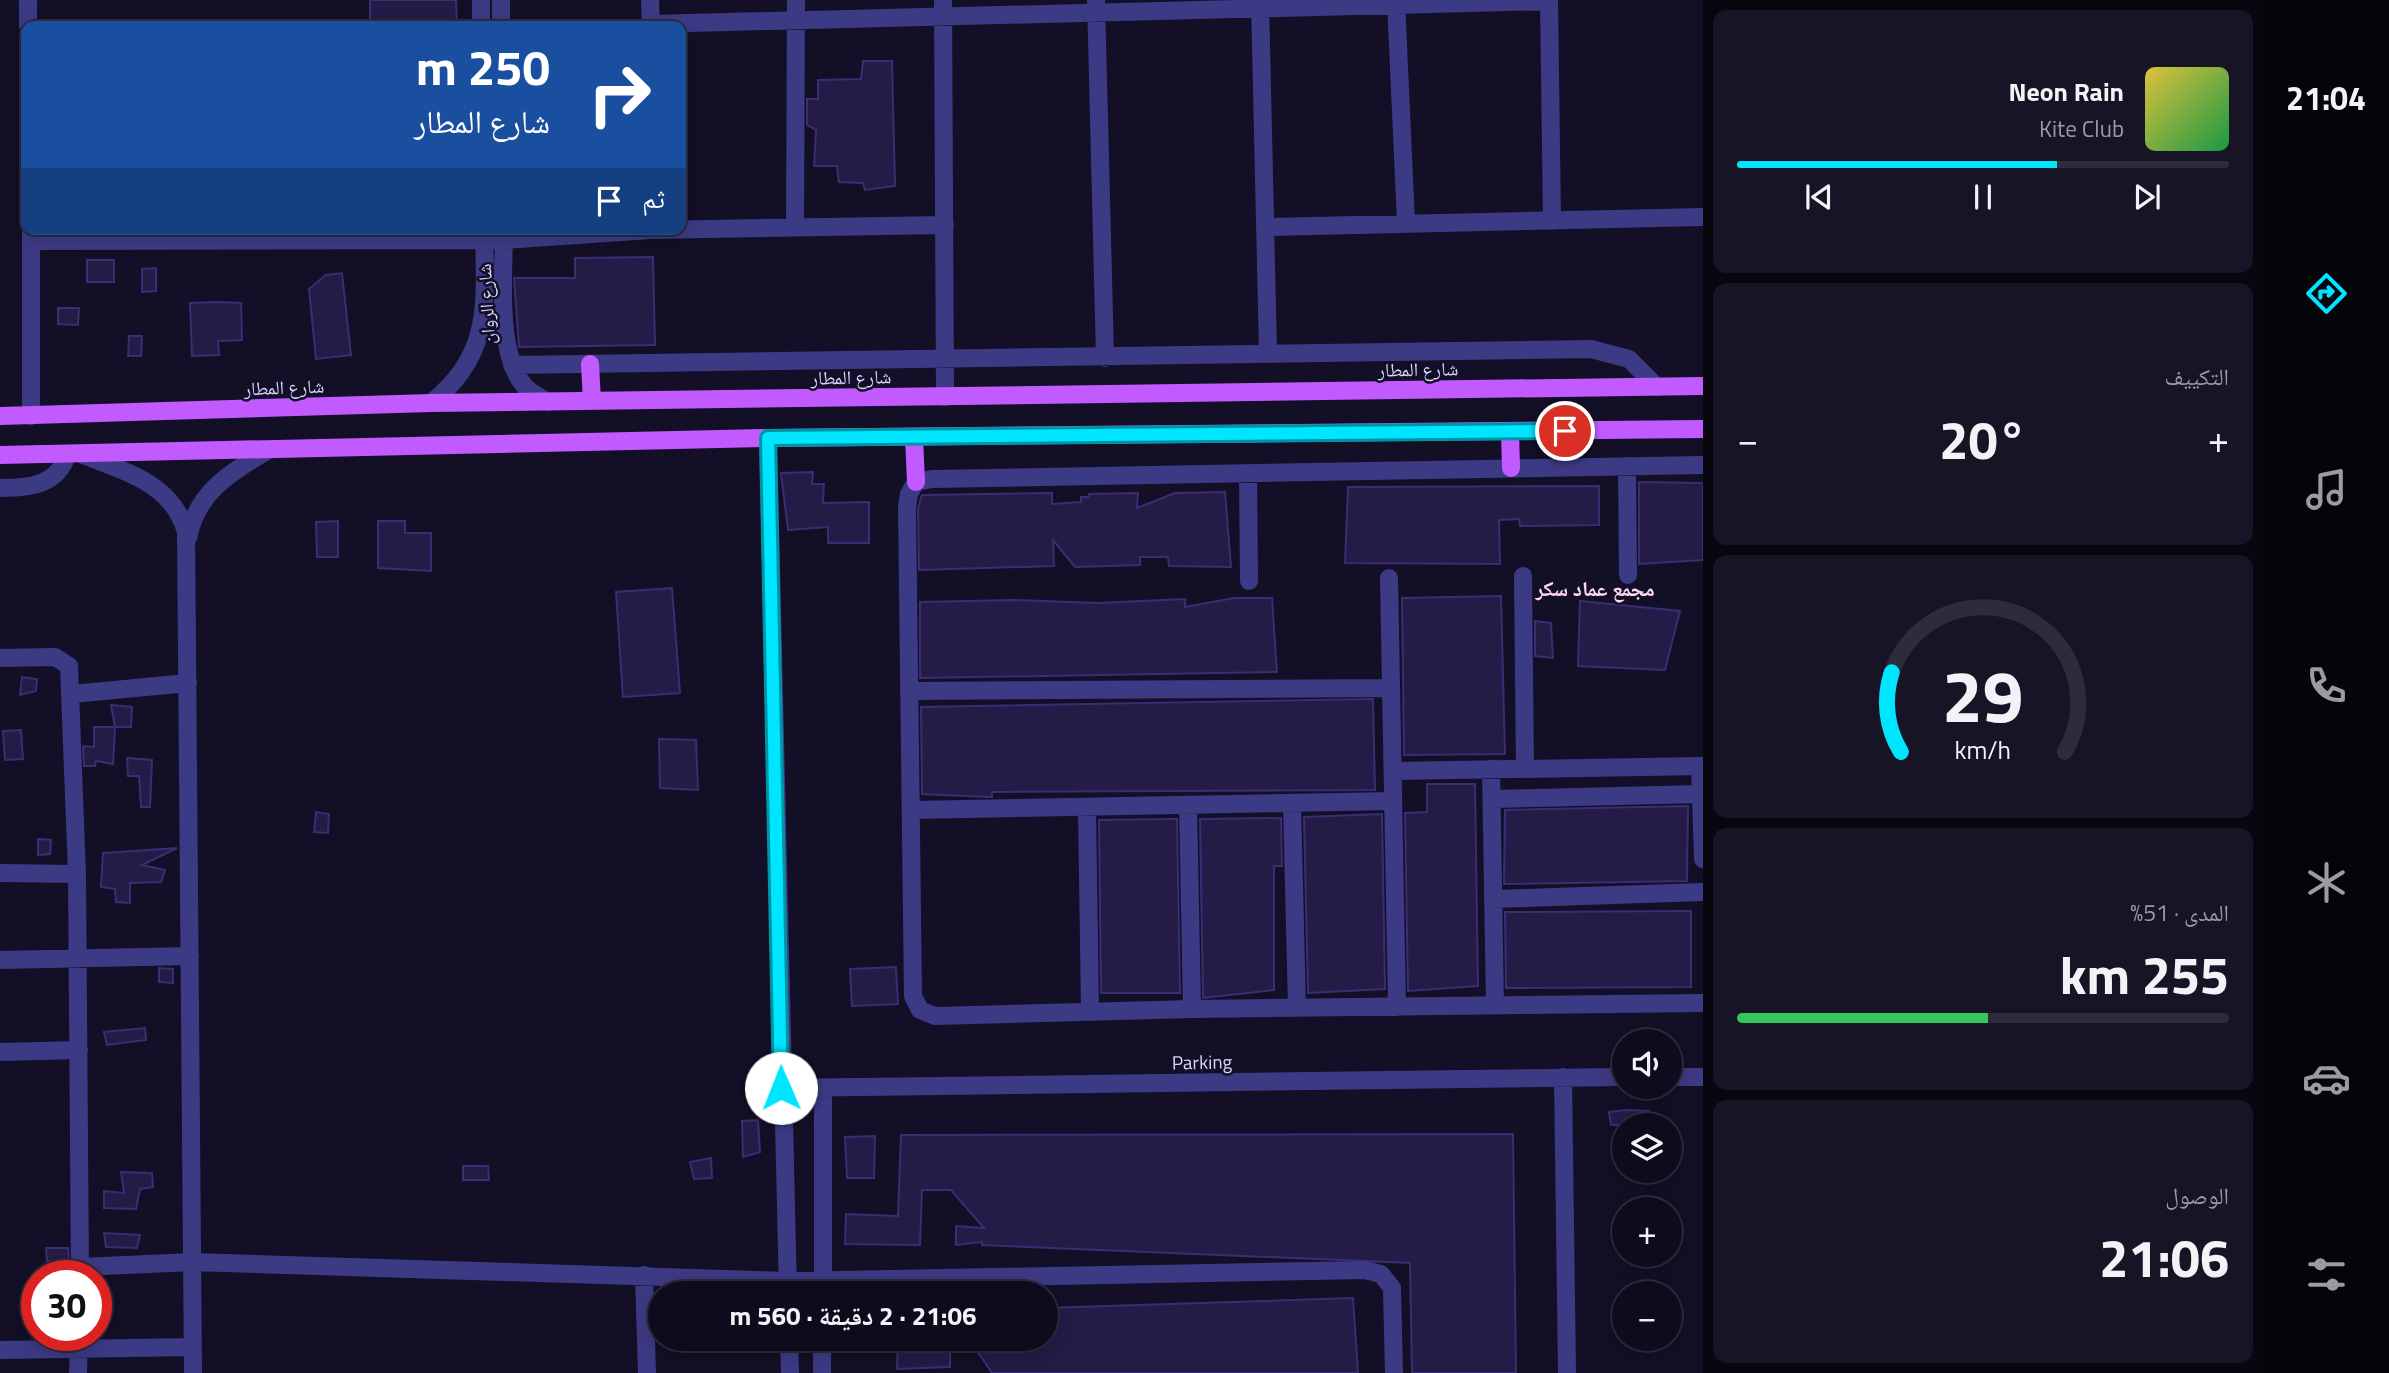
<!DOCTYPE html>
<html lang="ar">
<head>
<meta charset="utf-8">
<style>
  body { margin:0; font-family:"Titillium Web","Noto Naskh Arabic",sans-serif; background:#171425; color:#f1f3f6; direction:rtl; height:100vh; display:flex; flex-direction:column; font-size:26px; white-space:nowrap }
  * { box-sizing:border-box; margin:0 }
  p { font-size:23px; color:#9b9ba3 }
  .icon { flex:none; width:38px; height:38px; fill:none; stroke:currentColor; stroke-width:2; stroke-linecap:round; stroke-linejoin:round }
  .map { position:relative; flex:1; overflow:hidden; direction:ltr }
  .sheet { display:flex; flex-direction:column; gap:10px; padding:10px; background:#08060f; width:560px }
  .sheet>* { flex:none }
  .guide { position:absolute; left:21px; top:21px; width:665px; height:214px; border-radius:14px; box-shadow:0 4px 18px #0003,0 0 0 2px #2e2b3b; direction:rtl; background:#1a4fa0; color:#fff; overflow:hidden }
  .tools { position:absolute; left:1612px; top:1029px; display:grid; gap:14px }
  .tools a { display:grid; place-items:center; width:70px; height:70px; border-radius:50%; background:#0e0b1c; box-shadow:0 4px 18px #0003,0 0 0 2px #2e2b3b; font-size:35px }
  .speed { position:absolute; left:21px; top:1260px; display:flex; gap:14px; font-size:35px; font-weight:700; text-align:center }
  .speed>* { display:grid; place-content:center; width:91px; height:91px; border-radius:50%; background:#0e0b1c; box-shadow:0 4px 18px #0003,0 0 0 2px #2e2b3b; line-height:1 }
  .speed .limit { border:10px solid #d22; background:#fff; color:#111 }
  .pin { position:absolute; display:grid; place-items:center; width:60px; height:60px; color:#fff; margin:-30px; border:4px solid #fff; border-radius:50%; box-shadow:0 2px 7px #0007 }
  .me { position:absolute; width:77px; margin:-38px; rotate:359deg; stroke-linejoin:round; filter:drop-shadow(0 0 5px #0008) }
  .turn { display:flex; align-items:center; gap:24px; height:147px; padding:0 21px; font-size:32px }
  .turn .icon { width:91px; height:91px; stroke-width:2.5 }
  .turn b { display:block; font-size:49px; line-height:60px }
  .then { display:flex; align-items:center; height:66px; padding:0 21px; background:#0003; gap:14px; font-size:26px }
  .big { font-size:52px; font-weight:700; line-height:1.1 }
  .sheet .widget { flex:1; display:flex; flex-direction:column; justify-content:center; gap:10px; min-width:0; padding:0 24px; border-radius:14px; background:#171425 }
  .sheet .dial { align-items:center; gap:0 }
  .dial svg { height:182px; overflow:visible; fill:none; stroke:#2e2b3b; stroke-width:7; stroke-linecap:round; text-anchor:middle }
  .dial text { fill:#f1f3f6; stroke:none }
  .song { display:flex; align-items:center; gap:21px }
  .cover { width:84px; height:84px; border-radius:10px; background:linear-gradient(135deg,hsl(50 70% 55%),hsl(140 70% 35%)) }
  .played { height:7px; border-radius:4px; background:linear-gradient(90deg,#00e5ff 65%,#2e2b3b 65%) }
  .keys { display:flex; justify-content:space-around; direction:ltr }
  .heat { display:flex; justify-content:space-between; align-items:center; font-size:38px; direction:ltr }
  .charge { height:10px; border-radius:5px; background:linear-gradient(90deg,#34c759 51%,#2e2b3b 0) }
  .trip { position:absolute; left:648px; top:1281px; width:410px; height:70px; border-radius:35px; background:#0e0b1c; box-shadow:0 4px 18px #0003,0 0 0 2px #2e2b3b; font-weight:700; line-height:70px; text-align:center; direction:rtl }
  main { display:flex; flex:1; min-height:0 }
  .dock { display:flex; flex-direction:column; width:126px; justify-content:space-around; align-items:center; background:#06040b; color:#9b9ba3 }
  .dock .icon { width:49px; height:49px }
  .dock .on { color:#00e5ff }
  .dock b { font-size:32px; color:#f1f3f6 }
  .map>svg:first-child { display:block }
  .building { fill:#241b47; stroke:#3b2d73; stroke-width:2 }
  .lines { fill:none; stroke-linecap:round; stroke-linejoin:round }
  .minor { stroke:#3d3a85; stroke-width:18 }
  .major { stroke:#c25bff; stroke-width:18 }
  .route-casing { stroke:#0095a6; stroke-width:18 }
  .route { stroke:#00e5ff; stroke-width:12 }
  .labels { text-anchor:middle; stroke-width:5; stroke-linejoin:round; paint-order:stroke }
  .street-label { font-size:19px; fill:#d9d4ff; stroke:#130f26 }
  .neighbourhood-label { font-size:21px; font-weight:bold; fill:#ffd6f0; stroke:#130f26 }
</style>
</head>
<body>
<main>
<nav class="dock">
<b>21:04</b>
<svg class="icon on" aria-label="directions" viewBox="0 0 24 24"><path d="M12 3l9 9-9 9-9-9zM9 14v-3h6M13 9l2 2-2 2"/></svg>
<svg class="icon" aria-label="music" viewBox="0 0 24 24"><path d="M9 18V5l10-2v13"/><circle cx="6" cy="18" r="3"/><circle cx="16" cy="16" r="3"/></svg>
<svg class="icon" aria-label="phone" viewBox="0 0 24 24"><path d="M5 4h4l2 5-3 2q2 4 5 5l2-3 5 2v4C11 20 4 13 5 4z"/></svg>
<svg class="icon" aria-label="climate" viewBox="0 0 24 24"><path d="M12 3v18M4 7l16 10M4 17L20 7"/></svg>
<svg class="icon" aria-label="car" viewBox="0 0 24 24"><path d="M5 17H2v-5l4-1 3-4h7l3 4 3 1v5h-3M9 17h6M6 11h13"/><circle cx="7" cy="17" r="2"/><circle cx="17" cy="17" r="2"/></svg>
<svg class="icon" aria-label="filters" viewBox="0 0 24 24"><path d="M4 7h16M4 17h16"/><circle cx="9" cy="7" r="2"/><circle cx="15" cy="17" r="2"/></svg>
</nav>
<section class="sheet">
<div class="widget">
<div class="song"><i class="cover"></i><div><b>Neon Rain</b><p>Kite Club</p></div></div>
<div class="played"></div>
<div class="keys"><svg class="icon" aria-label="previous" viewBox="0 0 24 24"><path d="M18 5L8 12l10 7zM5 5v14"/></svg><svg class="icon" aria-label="pause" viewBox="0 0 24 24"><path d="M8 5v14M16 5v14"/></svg><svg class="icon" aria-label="next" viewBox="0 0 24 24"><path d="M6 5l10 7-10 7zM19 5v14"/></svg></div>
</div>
<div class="widget"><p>التكييف</p>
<div class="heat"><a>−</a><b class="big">20°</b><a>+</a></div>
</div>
<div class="widget dial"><svg viewBox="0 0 100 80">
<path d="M14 69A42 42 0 1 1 86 69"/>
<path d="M14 69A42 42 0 0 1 10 34" stroke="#00e5ff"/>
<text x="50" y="56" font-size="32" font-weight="700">29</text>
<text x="50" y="72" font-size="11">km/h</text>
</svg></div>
<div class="widget"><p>المدى · 51%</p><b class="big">255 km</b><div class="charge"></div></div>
<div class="widget"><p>الوصول</p><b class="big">21:06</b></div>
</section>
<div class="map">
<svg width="1703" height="1373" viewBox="0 0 1703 1373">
  <rect width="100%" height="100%" fill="#130f26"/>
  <path class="building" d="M370,0H456L457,26H370Z
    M863,61H892L895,186L865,190L863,183L839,182L837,166H814L816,130L807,125V99H818V80L861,79Z
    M653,257L655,345L519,347L514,278H575V258Z
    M87,260H114V282H87Z
    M156,268V291L142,292V269Z
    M342,273L351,355L316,359L309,289L326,275Z
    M217,302L241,303L242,340L218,341L219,355L192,356L190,303Z
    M58,308H79L78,325L58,324Z
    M129,336H142L141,356H128Z
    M813,472L812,484H824L823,503L869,502V543H828V527L788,530L781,473Z
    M1639,482L1703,483V560L1639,564Z
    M1599,486V525L1520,526L1519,519L1499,520L1500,564L1345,563L1348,487Z
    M1225,492L1231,567L1169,566L1168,557H1140V565L1075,567L1053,540L1054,566L919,570L918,508L922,495L1052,493V504L1081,502V497H1088L1089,494L1138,493L1137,508L1175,493Z
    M338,521V557H317L316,522Z
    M378,521H405V533H431V571L378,568Z
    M672,588L680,693L623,697L616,592Z
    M1501,596L1505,754L1404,755L1402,598Z
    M1234,598H1272L1277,672L920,678V602L1014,600L1098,603L1185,599V607Z
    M1580,601L1680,611L1665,670L1578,666Z
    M1535,621L1551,623L1553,658L1535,656Z
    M22,677L37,679L36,691L20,695Z
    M1373,699L1375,790L992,792V797H987L922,794L921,707Z
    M111,705L132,707L131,727H115Z
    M94,727H115L113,764L96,761L95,766H84L83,746L94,747Z
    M21,730L23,759L5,760L3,731Z
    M659,739L696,740L698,790L660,788Z
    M127,758L152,760L150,807H141L139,776H128Z
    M1427,784H1475L1478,986L1408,991L1405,813L1427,812Z
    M1688,806L1687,881L1504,884L1505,810Z
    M316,812L329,814L328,833L314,832Z
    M1382,814L1385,989L1308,993L1304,817Z
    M1281,818L1282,866H1274V990L1203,998L1200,819Z
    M1170,819H1177L1180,993H1101L1099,820Z
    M38,839L51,840L50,854L38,855Z
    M177,848L142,865L165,870L161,882L130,883V903L116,902L115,889L101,887L103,853Z
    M1691,911V987L1506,988L1505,912Z
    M896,967L898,1004L852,1006L850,969Z
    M159,968L173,969V983L159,982Z
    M145,1028L146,1040L107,1045L104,1032Z
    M1626,1110L1649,1111L1651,1125H1611L1609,1112Z
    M758,1120L760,1152L743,1157L742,1121Z
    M1513,1134L1516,1373H1412L1410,1263L982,1245V1242L956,1245V1226L984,1228L951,1190H922L920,1245L845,1244L846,1214L898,1216L901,1135Z
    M875,1136L874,1178H847L845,1137Z
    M711,1158L712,1178L694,1179L690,1162Z
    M463,1166H488L489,1180H463Z
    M121,1172L152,1173L153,1187L140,1189L136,1209L104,1208V1191L124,1193Z
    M104,1233L140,1235L137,1248L106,1247Z
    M46,1248H68L69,1263L47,1261Z
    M1353,1298L1358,1373H992L969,1339H1045V1308Z
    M898,1339H950V1367L897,1369Z"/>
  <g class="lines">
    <path class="minor" d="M28,0V26
      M481,0V26
      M501,0V26
      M650,0L651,26
      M943,0L945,397
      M1096,0L1105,358
      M1260,0L1268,354
      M1396,0L1406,223
      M1549,0L1552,221
      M651,24L1549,1
      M795,227L796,0
      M1265,227L1703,217
      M31,230V416
      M504,230C504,273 496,347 522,383C528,392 538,396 548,402
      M31,241L504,240L651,230L945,225
      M512,365L1591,349L1629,359L1657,387
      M431,403C493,354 485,302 484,229
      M768,438L788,1293
      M81,454C124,472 172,482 186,532L193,1373
      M1703,465L932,479L916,482L909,494L907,507L913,996L920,1010L935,1016L1192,1009L1703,1003
      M1627,466L1628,575
      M1248,473L1249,581
      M0,488C28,488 57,486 67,455
      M188,538C197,491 231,473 268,450
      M1523,576L1525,769
      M1389,578L1397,1007
      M0,658L55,657L69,666L77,874L80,1276
      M909,691L1391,688
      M72,694L188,683
      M1700,766L1703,859
      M1491,769L1495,1005
      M1393,771L1703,766
      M1492,799L1701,794
      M1292,803L1297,1008
      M1188,805L1192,1009
      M1087,807L1090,1011
      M911,810L1393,801
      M0,873L77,874
      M1493,899L1703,892
      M0,960L190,956
      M0,1052L79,1050
      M1563,1077L1567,1373
      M1670,1077H1703
      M781,1088L1624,1077
      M80,1267L193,1262L788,1281L1365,1270L1381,1274L1392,1288L1394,1373
      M644,1275L647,1373
      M823,1293V1088
      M789,1339L790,1373
      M0,1350L192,1347
      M78,1373L79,1335
      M822,1373V1339"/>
    <path class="major" d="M590,364L592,401
      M0,416L431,403L1703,386
      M1510,431L1511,468
      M914,437L916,482
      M0,455L768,438L1703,429"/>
  </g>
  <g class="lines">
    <g class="route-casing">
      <path id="route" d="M781,1088L768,438L1565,431"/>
    </g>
    <use href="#route" class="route"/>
  </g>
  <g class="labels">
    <g class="street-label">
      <text transform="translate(486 304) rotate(-93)" y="7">شارع الروان</text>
      <text transform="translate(1418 369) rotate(-1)" y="7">شارع المطار</text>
      <text transform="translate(851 377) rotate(-1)" y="7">شارع المطار</text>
      <text transform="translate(284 387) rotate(-2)" y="7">شارع المطار</text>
      <text transform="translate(1202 1062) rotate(-1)" y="7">Parking</text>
    </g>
    <g class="neighbourhood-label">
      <text x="1595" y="596">مجمع عماد سكر</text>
    </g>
  </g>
</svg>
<div class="tools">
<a><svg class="icon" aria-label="sound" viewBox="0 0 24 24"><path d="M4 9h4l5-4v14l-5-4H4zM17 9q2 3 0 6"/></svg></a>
<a><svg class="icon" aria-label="layers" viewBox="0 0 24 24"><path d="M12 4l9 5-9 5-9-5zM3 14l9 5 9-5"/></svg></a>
<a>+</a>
<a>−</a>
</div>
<div class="speed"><div class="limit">30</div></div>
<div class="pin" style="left:1565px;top:431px;background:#d93025"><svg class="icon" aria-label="arrive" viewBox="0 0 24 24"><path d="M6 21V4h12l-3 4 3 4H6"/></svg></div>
<svg class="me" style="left:781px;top:1088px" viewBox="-20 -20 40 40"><circle r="19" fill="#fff"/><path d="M0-13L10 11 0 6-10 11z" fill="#00e5ff"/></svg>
<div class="trip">21:06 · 2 دقيقة · 560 m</div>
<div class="guide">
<div class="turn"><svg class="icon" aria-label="right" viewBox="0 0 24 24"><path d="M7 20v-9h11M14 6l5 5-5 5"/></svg><div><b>250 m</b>شارع المطار</div></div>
<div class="then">ثم<svg class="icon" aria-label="arrive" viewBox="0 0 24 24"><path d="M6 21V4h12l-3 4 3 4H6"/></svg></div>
</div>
</div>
</main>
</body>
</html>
